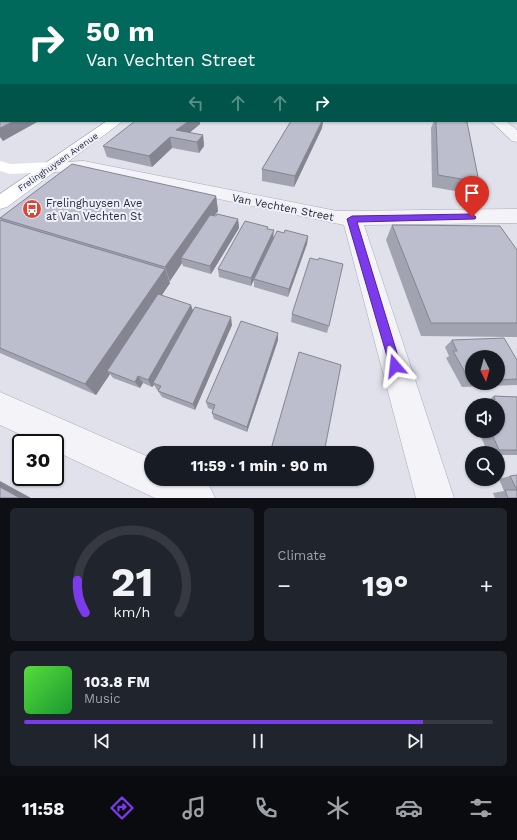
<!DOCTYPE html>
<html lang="en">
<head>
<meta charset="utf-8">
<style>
  body { margin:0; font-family:"Work Sans",sans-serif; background:#20242c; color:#f1f3f6; height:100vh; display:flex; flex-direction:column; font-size:15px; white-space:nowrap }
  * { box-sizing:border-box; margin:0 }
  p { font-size:13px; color:#9ea1a6 }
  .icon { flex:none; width:22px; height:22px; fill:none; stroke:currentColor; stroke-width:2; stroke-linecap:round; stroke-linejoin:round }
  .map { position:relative; height:498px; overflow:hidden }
  .panel { display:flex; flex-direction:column; gap:10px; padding:10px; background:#0d0f14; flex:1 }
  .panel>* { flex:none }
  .guide { position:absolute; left:0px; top:0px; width:517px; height:122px; box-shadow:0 1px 3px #0004; background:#00695c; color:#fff; overflow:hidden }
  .needle { width:26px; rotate:175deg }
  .tools { position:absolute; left:465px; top:350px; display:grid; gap:8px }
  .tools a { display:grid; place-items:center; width:40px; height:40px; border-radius:50%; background:#171b24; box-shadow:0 1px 3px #0004; font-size:20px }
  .speed { position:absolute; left:12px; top:434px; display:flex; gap:8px; font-size:20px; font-weight:700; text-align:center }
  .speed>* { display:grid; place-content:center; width:52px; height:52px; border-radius:50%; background:#171b24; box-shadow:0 1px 3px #0004; line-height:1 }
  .speed .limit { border:2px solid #111; border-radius:6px; background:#fff; color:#111 }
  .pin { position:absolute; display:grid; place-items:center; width:34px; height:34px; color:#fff; margin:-41px -17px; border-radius:50% 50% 50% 0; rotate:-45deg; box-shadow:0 0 4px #0007 }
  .pin .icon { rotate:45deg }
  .me { position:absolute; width:44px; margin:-22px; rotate:343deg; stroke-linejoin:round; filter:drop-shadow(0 0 3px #0008) }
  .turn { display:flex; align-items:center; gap:14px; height:84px; padding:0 20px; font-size:18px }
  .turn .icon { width:52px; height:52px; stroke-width:2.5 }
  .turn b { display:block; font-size:28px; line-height:34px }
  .lanes { display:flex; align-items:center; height:38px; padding:0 20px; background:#0003; justify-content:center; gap:20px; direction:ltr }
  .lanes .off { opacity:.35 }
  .big { font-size:30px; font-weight:700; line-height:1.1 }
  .panel .card { flex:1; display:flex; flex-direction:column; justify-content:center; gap:6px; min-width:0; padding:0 14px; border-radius:6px; background:#20242c }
  .panel .dial { align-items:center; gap:0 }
  .dial svg { height:104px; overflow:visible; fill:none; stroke:#363941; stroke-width:7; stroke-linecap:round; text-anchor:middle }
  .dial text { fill:#f1f3f6; stroke:none }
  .song { display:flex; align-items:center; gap:12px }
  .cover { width:48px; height:48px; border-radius:6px; background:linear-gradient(135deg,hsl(110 70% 55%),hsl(130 70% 35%)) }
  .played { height:4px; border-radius:2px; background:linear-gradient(90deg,#7c3aed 85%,#363941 85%) }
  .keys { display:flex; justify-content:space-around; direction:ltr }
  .heat { display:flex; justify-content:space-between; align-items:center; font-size:22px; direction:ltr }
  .panel .tiles { flex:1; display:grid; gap:10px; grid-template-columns:1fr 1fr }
  .card:last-child { grid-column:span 2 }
  .trip { position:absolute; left:144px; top:446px; width:230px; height:40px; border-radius:20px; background:#171b24; box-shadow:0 1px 3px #0004; font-weight:700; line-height:40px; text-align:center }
  .dock { display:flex; height:64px; justify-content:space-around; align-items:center; background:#090b0e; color:#9ea1a6 }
  .dock .icon { width:28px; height:28px }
  .dock .active { color:#7c3aed }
  .dock b { font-size:18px; color:#f1f3f6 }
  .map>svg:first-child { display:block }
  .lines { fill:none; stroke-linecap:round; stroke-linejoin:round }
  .street-casing { stroke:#a8aab8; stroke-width:1 }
  .primary-casing { stroke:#9da1b7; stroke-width:1 }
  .street { fill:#f3f3f8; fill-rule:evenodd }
  .secondary { fill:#fff; fill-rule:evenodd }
  .primary { fill:#fff; fill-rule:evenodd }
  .wall { fill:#a2a3b1; fill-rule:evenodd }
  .shaded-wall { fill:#848590 }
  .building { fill:#bcbece; stroke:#848590 }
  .route { fill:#7c3aed; stroke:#51269a }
  .labels { text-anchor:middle; stroke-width:4; stroke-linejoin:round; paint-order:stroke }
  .far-street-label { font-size:9px; fill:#262a43; stroke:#eff1f7 }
  .poi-label { font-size:11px; fill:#262a43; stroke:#eff1f7; text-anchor:start }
  .street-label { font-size:11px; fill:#262a43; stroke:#eff1f7 }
</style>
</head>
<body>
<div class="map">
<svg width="517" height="498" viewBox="0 0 517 498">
  <rect width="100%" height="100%" fill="#e0e1ea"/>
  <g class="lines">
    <g class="street-casing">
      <path id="street" d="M491,121H506L517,130V142L512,141Z
        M84,161L337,211L517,209V223L364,225L454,498H416L344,225L84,171L52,172L46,171L44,167L46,163Z
        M0,392L151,458V479H197L209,485L215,498H155L55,451V443H39L0,425Z"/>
    </g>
    <g class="primary-casing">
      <path id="primary" d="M107,121H123L7,207L0,209V194Z"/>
    </g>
    <use href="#street" class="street"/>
    <path class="secondary" d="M0,161L11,164L52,162L58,163L60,167L58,171L52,172L10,174L0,171Z"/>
    <use href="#primary" class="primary"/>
  </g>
  <path class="wall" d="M516,64H517V78L516,77Z
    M200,121V124L189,133L203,135L204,146L199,153L172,148L152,167L107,157L103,146Z
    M291,121H323L322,128L294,187L262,181V169Z
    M434,121H461L479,182L472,194L432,187L431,128Z
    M216,196L218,211L214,216L238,219L239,228L211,274L183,266L182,263L170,281H169L170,283L161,295L193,311L232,325L195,410L162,397L158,391V390H157L154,385L152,387L143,383L140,388L113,378L110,374L96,395L0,353V220H1L0,218Z
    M392,225L517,250V337L421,336L386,240Z
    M268,227V229L274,237L284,233L308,236L307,244L288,297L254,287V280L251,286L219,277L218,269Z
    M292,314L329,326L327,333L291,322Z
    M278,340L247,432L214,419L212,413L213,410L208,408L206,402Z
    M452,340L517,360V385L462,387L446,358L449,356L445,347ZM472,357H498V383H472Z
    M494,396L517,397V455H498V453H488L481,437H476L474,431H498V405H472V414L469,406L477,400H488Z
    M472,415V427L468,417Z
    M271,449L324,453H270Z
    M517,475V498H495L493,493L504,491L499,479L510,476Z"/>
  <path class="shaded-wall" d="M0,85H1V96L0,95Z
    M14,121H39L3,141L0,137V128Z
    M189,121H200V124L182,139L176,130Z
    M322,121H323L322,128L294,187L295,176Z
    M203,135L204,146L199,153L197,142Z
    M170,137L172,148L152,167L149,156Z
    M216,196L218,211L185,259L181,258L182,263L170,281L165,267Z
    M238,219L239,228L211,274L210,266Z
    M274,230L273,239L251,286V278Z
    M308,236L307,244L288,297L289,289Z
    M165,269L170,283L111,372L107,371L110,374L96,395L85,384Z
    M191,305L194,313L153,383L154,385L152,387L148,380Z
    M231,317L232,325L195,410L193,404Z
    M278,333V340L247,432V427Z
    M138,376L143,383L140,388L135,382Z
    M0,481L31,498H20L0,487Z"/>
  <path class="building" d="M0,68H1V85H0Z
    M1,115V121H14L0,128V116Z
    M135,121H189L176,130L203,135L197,142L170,137L149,156L103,146Z
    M291,121H322L295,176L262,169Z
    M436,121H461L467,122L479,182L438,175Z
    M72,164L216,196L165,267L0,218Z
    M217,214L238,219L210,266L181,258L210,215L216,216Z
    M0,220L165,269L85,384L0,348Z
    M245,221L268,227L267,229L274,230L251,278L218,269Z
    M392,225L500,226L517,250V323H431Z
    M285,230L308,236L289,289L254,279L277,231L284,233Z
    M310,258L318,260L319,258L343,264L329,326L292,314Z
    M158,294L191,305L148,380L138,376L135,382L107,371Z
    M195,307L231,317L193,404L158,391L161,386L153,383Z
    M241,321L278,333L247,427L212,413L215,405L206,402Z
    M504,338L517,360V379L498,380V357H472V381H470L453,351H457L452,340Z
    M299,352L341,365L324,453H281V452L271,449Z
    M494,396L517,397V450H499L491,432H486L485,431H498V405H480L477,400H495Z
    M517,475V498H508L505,490H517L510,476Z
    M0,487L20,498H0Z"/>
  <linearGradient id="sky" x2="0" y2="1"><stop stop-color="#87aede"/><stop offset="0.46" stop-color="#f1f2f6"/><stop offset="1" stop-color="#f1f2f6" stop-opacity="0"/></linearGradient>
  <rect width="517" height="128" fill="url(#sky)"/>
  <path class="route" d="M472,214L476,217L475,219L357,222L401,366L400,370L395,372L391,370L347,219L352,216Z"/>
  <defs>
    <g id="bus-disc" transform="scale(1)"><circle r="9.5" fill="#dd4637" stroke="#eff1f7"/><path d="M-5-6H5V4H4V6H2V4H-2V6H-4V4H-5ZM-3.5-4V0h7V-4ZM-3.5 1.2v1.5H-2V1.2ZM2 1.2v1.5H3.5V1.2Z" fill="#fff"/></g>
  </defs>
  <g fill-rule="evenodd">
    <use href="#bus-disc" x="32" y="209"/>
  </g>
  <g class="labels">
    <g class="far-street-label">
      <text transform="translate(58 162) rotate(-35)" y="3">Frelinghuysen Avenue</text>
    </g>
    <g class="poi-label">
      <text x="46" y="207">Frelinghuysen Ave<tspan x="46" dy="13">at Van Vechten St</tspan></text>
    </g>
    <g class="street-label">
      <text transform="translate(283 207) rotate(11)" y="4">Van Vechten Street</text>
    </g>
  </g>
</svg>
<div class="tools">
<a><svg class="needle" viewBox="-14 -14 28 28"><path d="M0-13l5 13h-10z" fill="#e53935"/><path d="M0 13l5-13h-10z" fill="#9ea1a6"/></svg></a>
<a><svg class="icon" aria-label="sound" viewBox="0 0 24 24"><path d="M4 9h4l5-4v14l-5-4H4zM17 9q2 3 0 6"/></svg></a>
<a><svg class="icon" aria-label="search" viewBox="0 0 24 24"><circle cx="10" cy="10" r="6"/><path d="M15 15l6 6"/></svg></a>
</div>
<div class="speed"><div class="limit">30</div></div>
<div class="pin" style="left:472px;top:217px;background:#d93025"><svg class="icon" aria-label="arrive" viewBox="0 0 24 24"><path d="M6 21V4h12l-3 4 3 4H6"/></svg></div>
<svg class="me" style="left:395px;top:366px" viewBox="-20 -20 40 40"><path d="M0-17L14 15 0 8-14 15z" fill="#7c3aed" stroke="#fff" stroke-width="4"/></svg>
<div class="trip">11:59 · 1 min · 90 m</div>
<div class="guide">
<div class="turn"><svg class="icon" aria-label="right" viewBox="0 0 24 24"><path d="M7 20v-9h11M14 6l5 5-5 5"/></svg><div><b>50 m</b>Van Vechten Street</div></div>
<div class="lanes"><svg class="icon off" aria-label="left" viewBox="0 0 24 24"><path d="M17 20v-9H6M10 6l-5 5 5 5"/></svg><svg class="icon off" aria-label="ahead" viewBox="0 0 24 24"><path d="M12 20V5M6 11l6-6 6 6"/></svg><svg class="icon off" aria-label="ahead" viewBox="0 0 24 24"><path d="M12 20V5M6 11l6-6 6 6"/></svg><svg class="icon" aria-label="right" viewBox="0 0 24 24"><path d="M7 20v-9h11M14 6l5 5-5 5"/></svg></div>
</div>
</div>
<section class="panel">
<div class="tiles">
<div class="card dial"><svg viewBox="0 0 100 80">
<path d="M14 69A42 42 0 1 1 86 69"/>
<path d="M14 69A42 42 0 0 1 8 44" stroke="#7c3aed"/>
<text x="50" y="56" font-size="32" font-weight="700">21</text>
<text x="50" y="72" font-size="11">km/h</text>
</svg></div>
<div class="card"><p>Climate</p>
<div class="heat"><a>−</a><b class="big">19°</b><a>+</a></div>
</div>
<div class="card">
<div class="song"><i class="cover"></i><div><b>103.8 FM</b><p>Music</p></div></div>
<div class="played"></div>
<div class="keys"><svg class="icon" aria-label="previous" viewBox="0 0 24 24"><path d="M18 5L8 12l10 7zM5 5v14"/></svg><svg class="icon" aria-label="pause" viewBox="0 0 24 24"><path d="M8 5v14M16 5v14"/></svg><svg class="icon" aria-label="next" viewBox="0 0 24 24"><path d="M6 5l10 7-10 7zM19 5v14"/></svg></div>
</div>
</div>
</section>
<nav class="dock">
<b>11:58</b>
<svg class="icon active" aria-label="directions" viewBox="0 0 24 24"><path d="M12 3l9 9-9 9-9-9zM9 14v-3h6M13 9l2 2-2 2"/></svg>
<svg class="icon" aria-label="music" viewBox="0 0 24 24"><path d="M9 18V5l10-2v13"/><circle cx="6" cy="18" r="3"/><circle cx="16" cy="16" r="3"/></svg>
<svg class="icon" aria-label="phone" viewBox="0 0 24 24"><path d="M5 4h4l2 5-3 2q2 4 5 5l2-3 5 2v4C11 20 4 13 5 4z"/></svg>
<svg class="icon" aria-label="climate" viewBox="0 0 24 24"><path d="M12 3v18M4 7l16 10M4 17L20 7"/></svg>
<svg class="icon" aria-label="car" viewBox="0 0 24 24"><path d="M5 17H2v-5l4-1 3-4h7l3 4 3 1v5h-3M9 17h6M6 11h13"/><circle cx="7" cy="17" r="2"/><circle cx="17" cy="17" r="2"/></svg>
<svg class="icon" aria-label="filters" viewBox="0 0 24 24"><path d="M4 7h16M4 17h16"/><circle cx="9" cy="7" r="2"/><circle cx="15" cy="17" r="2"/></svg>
</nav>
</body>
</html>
